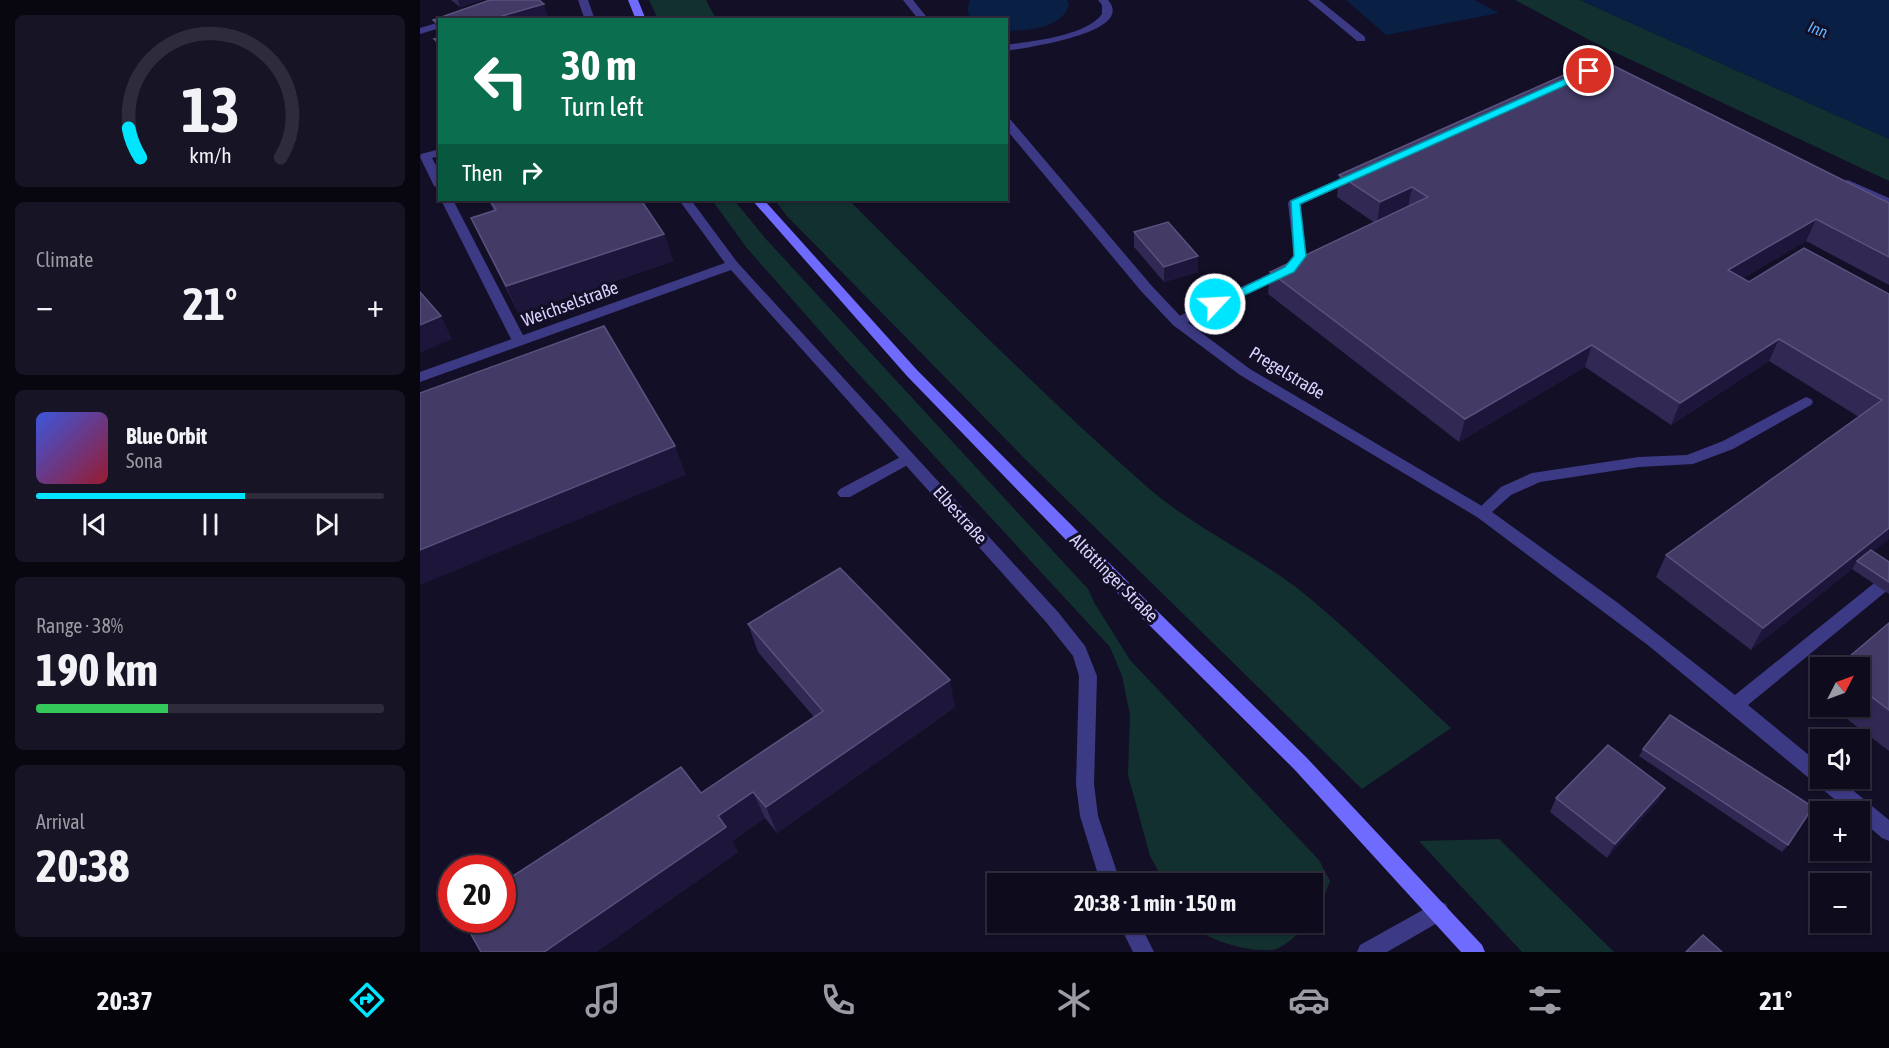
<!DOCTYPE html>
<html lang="en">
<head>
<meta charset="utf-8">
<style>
  body { margin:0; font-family:"Asap Condensed",sans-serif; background:#171425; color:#f1f3f6; height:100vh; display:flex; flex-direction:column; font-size:22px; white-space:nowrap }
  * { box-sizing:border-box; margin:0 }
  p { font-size:20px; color:#9b9ba3 }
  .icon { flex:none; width:33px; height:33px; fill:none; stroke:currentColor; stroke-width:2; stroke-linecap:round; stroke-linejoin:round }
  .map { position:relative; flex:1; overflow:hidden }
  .panel { display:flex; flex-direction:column; gap:15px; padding:15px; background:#08060f; width:420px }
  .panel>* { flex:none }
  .hud { position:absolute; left:18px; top:18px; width:570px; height:183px; border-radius:0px; box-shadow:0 2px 4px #0004,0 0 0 2px #2e2b3b; background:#0b6e4f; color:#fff; overflow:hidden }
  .needle { width:39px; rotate:48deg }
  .tools { position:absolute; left:1390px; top:657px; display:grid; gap:12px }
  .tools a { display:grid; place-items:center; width:60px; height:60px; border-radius:0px; background:#0e0b1c; box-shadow:0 2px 4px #0004,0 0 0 2px #2e2b3b; font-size:30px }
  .speed { position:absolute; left:18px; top:855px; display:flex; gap:12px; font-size:30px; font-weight:700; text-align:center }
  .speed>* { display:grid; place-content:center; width:78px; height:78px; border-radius:50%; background:#0e0b1c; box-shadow:0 2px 4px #0004,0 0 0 2px #2e2b3b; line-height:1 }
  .speed .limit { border:9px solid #d22; background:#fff; color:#111 }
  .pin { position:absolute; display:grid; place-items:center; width:51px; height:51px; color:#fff; margin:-26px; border:3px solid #fff; border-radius:50%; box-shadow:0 2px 6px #0007 }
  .me { position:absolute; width:66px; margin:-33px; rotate:65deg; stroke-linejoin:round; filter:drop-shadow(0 0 4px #0008) }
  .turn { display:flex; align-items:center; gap:21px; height:126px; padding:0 24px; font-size:27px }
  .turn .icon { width:78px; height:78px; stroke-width:2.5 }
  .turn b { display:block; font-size:42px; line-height:51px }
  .then { display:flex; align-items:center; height:57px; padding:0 24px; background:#0003; gap:12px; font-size:22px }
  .big { font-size:45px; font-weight:700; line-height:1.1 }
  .panel .widget { flex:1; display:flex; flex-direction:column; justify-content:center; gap:9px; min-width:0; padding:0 21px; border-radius:9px; background:#171425 }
  .panel .dial { align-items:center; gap:0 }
  .dial svg { height:156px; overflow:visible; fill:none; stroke:#2e2b3b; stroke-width:7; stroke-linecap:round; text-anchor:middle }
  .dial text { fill:#f1f3f6; stroke:none }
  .song { display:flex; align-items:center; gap:18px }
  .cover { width:72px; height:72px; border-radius:9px; background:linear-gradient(135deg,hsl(230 70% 55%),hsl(350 70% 35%)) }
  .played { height:6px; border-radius:3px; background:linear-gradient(90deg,#00e5ff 60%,#2e2b3b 60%) }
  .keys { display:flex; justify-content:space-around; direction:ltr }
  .heat { display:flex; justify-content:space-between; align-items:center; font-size:33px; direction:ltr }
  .charge { height:9px; border-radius:4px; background:linear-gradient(90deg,#34c759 38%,#2e2b3b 0) }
  .trip { position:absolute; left:567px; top:873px; width:336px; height:60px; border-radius:0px; background:#0e0b1c; box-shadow:0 2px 4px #0004,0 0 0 2px #2e2b3b; font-weight:700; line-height:60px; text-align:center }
  .dock { display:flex; height:96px; justify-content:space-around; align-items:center; background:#06040b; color:#9b9ba3 }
  .dock .icon { width:42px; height:42px }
  .dock .active { color:#00e5ff }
  .dock b { font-size:27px; color:#f1f3f6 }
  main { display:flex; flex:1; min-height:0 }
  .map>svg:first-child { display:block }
  .green { fill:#12302f }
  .water { fill:#0a1f44 }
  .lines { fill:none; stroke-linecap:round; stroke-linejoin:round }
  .service { fill:#3d3a85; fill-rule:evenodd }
  .minor { fill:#3d3a85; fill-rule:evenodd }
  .secondary { fill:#6f6bff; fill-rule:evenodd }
  .wall { fill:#312854 }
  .shaded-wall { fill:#1d163a }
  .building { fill:#433a66; stroke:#5a527e; stroke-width:1.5 }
  .route { fill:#00e5ff; stroke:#0095a6; stroke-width:1.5 }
  .labels { text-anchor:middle; stroke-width:6; stroke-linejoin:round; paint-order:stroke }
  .far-water-label { font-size:16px; font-style:italic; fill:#62b6ff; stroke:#130f26 }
  .street-label { font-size:18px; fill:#d9d4ff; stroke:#130f26 }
</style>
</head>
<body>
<main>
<section class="panel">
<div class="widget dial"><svg viewBox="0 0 100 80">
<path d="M14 69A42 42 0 1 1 86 69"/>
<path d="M14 69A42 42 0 0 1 8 54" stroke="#00e5ff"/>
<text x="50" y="56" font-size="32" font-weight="700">13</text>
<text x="50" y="72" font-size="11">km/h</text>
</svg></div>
<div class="widget"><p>Climate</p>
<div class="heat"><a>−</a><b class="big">21°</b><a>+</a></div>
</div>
<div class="widget">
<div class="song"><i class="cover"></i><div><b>Blue Orbit</b><p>Sona</p></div></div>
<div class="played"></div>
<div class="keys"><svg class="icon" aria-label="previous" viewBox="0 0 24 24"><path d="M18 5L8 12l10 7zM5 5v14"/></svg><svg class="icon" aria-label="pause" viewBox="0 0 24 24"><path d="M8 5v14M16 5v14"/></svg><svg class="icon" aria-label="next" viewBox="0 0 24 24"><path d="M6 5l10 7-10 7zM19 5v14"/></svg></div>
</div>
<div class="widget"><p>Range · 38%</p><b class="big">190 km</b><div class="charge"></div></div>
<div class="widget"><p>Arrival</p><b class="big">20:38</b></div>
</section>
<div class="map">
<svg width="1469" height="952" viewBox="0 0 1469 952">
  <rect width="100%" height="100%" fill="#130f26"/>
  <path class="green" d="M229,0H286L296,19H238Z
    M1095,0H1160L1469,139V181L1175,43Z
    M292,200H314L345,238L668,589L675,604L710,660L899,860L910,881L901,904L893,916L892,884L745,883L730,856L708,775L710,715L702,676L690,647L423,357L326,247Z
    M355,200H429C525,297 623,395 726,486C775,529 837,555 887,596C937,637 983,684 1031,728L942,789L604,458L366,215Z
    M1079,839L1194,952H1102L999,841Z
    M771,923H888C881,932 864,948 852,950C829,952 785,941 771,923Z"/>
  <path class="water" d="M550,0H647L649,5C641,29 610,30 588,31L586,20L553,19C546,14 547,8 550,0Z
    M926,0H1055L1079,13L966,35Z
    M1160,0H1469V139Z"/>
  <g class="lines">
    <path class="service" d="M678,0H688C717,33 603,48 586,51V45C613,41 666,36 682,14V5Z
      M888,0H899L945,37V41H937Z
      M20,149V156L12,158L20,173V189L14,186L0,157L1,154Z
      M937,172L943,175L941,177L880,205L886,256L874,272L763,325H753L751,322L753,319L866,266L874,256L868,203L870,200Z
      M1428,180L1469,198V207L1424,185V181Z
      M21,200H33L106,341L104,344H94L92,341Z
      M1386,397L1391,399L1393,402L1391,405L1313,449L1273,464L1219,467L1120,482L1091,495L1072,512L1198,603L1315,695L1463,576L1469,574V589L1328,705L1401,765V778H1418L1469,820V841L1462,838L1440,819V812H1430L1229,646L1057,517L1054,513L1081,487L1112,473L1219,457L1267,455L1303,441Z
      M488,453L493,454L495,458L493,462L430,497H420L417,493L420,489Z"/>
    <path class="minor" d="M158,0H168L175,20H165Z
      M483,0H493L509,20H499Z
      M20,22V28L0,34V28Z
      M586,118L590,119L731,285L763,319L830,369L1067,509L1070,513L1067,517H1057L820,375L753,325L721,291L586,129Z
      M259,200H271L317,262L638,612L665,646L677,676L674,784L678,816L701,884H681L660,816L656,784L659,676L653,656L626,622L311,270L0,382V372L305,263Z
      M1019,901L1026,904L1029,911L1026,918L967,952H937L940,945Z
      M698,922H719L734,952H713Z"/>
    <path class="secondary" d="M208,0H218L226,20H216Z
      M332,200H344L497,370L725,599L886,757L1062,945L1065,952H1041L874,769L713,609L487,376Z"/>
  </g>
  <path class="wall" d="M31,0H62L40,7Z
    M13,20H20V36Z
    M20,37V51L14,39Z
    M919,175L1469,203V285L1386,241L1323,278L1329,282L1469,294L1453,552L1469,562V594L1432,569L1331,650L1236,577L1246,555L1439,417L1349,361L1251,425L1165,367L1039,442L848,294L850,272L955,223L917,197Z
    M68,200H221L244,234L253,261L99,314L64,245L51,218L74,211Z
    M714,232L778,256V272L744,282L714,247Z
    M1469,623V751L1410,706H1440V668Z
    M328,624L535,707L357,833L345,818L312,841L318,852L176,952H61L281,793L394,717L338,652Z
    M1401,689V700L1396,696Z
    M1223,749L1368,845L1362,852L1219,756Z
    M1245,788L1237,802L1187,858L1130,812L1136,798Z"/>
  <path class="shaded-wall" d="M38,0H62L40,7Z
    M124,4L129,20H75V18Z
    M992,187L988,208L957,224L960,202Z
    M1396,219L1386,241L1299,292L1308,270Z
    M244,234L253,261L99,314L86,286Z
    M778,256V272L744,282V267Z
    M21,316L32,339L0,353V325Z
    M1359,339L1349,361L1251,425L1260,403Z
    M1172,345L1165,367L1039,442L1045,419Z
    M255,446L266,475L0,585V550Z
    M1469,528V539L1440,562L1437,561L1432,569L1331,650L1343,628Z
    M530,680L535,707L357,833L346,807Z
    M1245,788L1237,802L1187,858L1195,844Z
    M333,792L345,818L312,841L318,852L176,952H124L298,816Z"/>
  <path class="building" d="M70,0H119L124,4L75,18L77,20H20V25L13,20Z
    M20,37V43L14,39Z
    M1180,59L1469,203V257L1396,219L1308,270L1329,282L1384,248L1469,294V528L1343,628L1246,555L1462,400L1359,339L1260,403L1172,345L1045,419L850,272L1008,197L992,187L960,202L919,175Z
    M70,200H221L244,234L86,286L51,218L76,210Z
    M748,222L778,256L744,267L714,232Z
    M0,292L21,316L0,325Z
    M184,326L255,446L0,550V393Z
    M1451,550L1469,562V582L1437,561Z
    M420,568L530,680L346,807L333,792L298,816L306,827L124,952H61L43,920H82V883L261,767L281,793L403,711L328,624Z
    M1469,623V710L1440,688V668H1416Z
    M1250,715L1393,807L1368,845L1223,749Z
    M1188,745L1245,788L1195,844L1136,798Z
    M1283,935L1302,952H1266Z"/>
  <path class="route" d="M1169,68L1174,71L1173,73L880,204L886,256L874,272L799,307L795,308L789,304L865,267L874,256L871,201Z"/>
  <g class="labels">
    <g class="far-water-label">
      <text transform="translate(1398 29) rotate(22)" y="6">Inn</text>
    </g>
    <g class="street-label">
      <text transform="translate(150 304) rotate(-20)" y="6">Weichselstraße</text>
      <text transform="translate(867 373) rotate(31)" y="6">Pregelstraße</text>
      <text transform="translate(540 515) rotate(48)" y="6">Elbestraße</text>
      <text transform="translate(694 578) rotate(45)" y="6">Altöttinger Straße</text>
    </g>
  </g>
</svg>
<div class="tools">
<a><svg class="needle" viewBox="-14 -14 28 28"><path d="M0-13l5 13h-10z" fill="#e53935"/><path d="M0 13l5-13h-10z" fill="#9b9ba3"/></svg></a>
<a><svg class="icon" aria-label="sound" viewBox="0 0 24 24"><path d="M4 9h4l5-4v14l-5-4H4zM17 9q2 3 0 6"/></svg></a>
<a>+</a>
<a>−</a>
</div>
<div class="speed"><div class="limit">20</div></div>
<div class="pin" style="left:1169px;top:71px;background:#d93025"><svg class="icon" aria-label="arrive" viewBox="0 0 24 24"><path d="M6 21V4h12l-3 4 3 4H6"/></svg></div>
<svg class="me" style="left:795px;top:304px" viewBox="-20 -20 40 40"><circle r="17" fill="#00e5ff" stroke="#fff" stroke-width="3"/><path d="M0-11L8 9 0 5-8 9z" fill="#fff"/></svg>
<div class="trip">20:38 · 1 min · 150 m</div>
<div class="hud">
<div class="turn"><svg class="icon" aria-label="left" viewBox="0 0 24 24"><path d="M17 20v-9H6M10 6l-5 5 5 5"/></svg><div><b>30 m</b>Turn left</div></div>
<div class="then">Then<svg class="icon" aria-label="right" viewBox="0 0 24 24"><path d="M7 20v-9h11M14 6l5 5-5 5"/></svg></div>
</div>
</div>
</main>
<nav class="dock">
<b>20:37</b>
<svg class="icon active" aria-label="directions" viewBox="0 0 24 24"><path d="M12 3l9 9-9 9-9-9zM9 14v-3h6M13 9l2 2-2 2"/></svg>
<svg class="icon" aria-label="music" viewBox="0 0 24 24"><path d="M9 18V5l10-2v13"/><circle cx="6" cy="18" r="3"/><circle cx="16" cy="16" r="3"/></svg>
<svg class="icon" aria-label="phone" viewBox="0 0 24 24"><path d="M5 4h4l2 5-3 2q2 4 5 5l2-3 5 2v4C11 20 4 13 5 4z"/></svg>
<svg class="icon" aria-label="climate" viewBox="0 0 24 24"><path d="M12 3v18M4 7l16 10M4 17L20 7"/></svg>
<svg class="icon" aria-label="car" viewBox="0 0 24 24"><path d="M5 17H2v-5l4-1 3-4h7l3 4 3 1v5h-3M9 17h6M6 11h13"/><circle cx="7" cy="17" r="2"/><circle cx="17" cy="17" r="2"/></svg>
<svg class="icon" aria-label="filters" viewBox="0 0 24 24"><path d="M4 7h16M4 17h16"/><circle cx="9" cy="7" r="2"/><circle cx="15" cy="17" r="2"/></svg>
<b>21°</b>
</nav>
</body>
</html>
